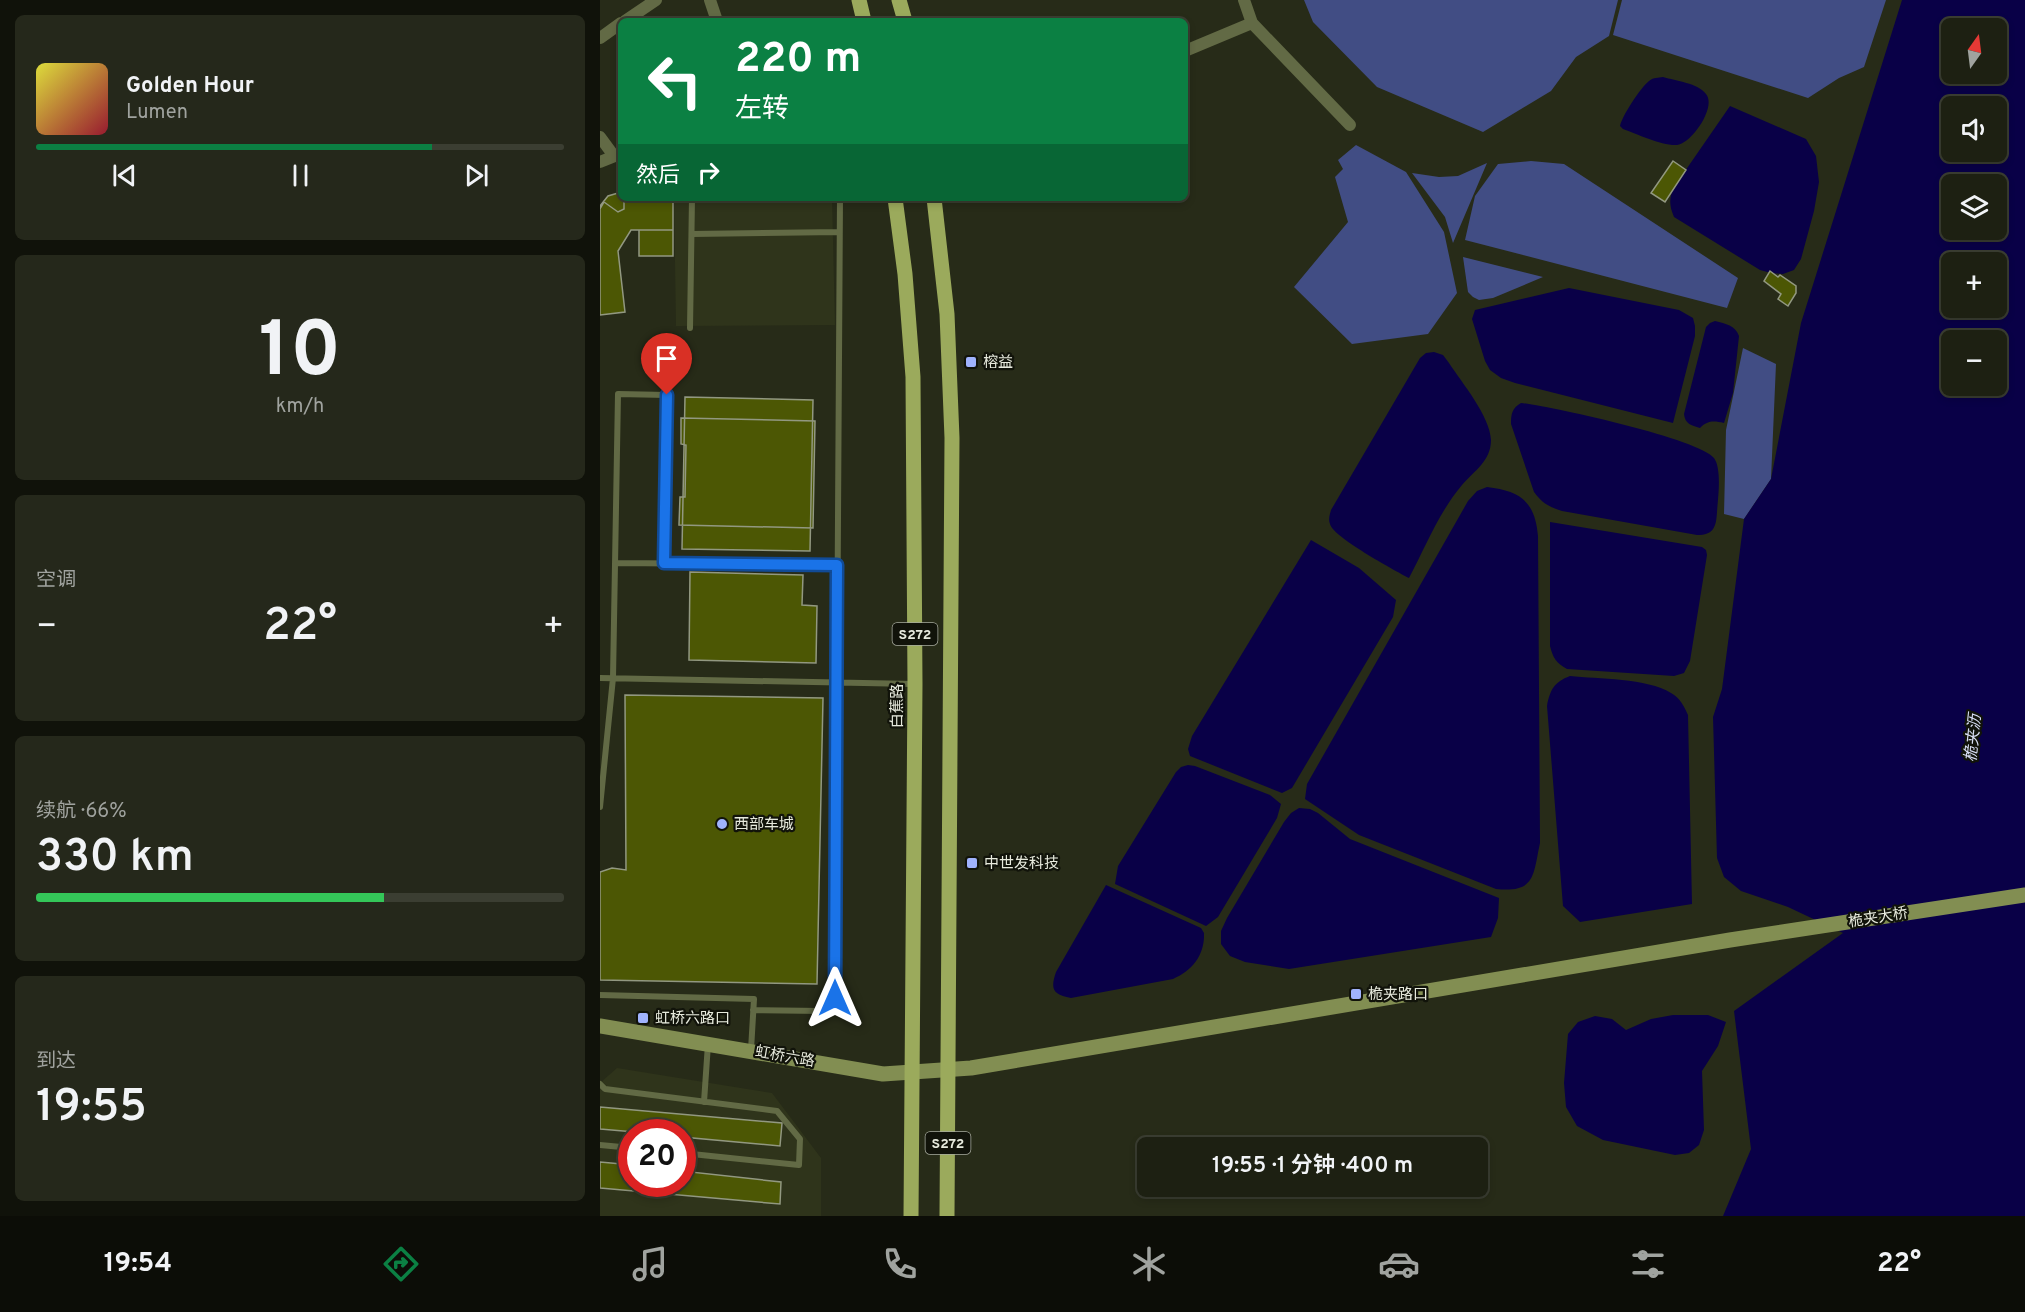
<!DOCTYPE html>
<html lang="zh">
<head>
<meta charset="utf-8">
<style>
  body { margin:0; font-family:Overpass,"Noto Sans SC",sans-serif; background:#25281b; color:#f1f3f6; height:100vh; display:flex; flex-direction:column; font-size:22px; white-space:nowrap }
  * { box-sizing:border-box; margin:0 }
  p { font-size:20px; color:#a0a39f }
  .icon { flex:none; width:33px; height:33px; fill:none; stroke:currentColor; stroke-width:2; stroke-linecap:round; stroke-linejoin:round }
  .map { position:relative; flex:1; overflow:hidden }
  .side { display:flex; flex-direction:column; gap:15px; padding:15px; background:#10120a; width:600px }
  .side>* { flex:none }
  .banner { position:absolute; left:18px; top:18px; width:570px; height:183px; border-radius:9px; box-shadow:0 3px 9px #0003,0 0 0 2px #3b3e32; background:#0b8043; color:#fff; overflow:hidden }
  .needle { width:39px; rotate:14deg }
  .buttons { position:absolute; left:1341px; top:18px; display:grid; gap:12px }
  .buttons a { display:grid; place-items:center; width:66px; height:66px; border-radius:9px; background:#1d2012; box-shadow:0 3px 9px #0003,0 0 0 2px #3b3e32; font-size:30px }
  .speed { position:absolute; left:18px; top:1119px; display:flex; gap:12px; font-size:30px; font-weight:700; text-align:center }
  .speed>* { display:grid; place-content:center; width:78px; height:78px; border-radius:50%; background:#1d2012; box-shadow:0 3px 9px #0003,0 0 0 2px #3b3e32; line-height:1 }
  .speed .limit { border:9px solid #d22; background:#fff; color:#111 }
  .pin { position:absolute; display:grid; place-items:center; width:51px; height:51px; color:#fff; margin:-62px -26px; border-radius:50% 50% 50% 0; rotate:-45deg; box-shadow:0 0 6px #0007 }
  .pin .icon { rotate:45deg }
  .me { position:absolute; width:66px; margin:-33px; rotate:0deg; stroke-linejoin:round; filter:drop-shadow(0 0 4px #0008) }
  .turn { display:flex; align-items:center; gap:21px; height:126px; padding:0 18px; font-size:27px }
  .turn .icon { width:78px; height:78px; stroke-width:2.5 }
  .turn b { display:block; font-size:42px; line-height:51px }
  .then { display:flex; align-items:center; height:57px; padding:0 18px; background:#0003; gap:12px; font-size:22px }
  .big { font-size:45px; font-weight:600; line-height:1.1 }
  .side .tile { flex:1; display:flex; flex-direction:column; justify-content:center; gap:9px; min-width:0; padding:0 21px; border-radius:9px; background:#25281b }
  .side .dial { align-items:center; gap:0 }
  .dial b { font-size:78px; line-height:1 }
  .song { display:flex; align-items:center; gap:18px }
  .cover { width:72px; height:72px; border-radius:9px; background:linear-gradient(135deg,hsl(60 70% 55%),hsl(350 70% 35%)) }
  .played { height:6px; border-radius:3px; background:linear-gradient(90deg,#0b8043 75%,#3b3e32 75%) }
  .keys { display:flex; justify-content:space-around; direction:ltr }
  .heat { display:flex; justify-content:space-between; align-items:center; font-size:33px; direction:ltr }
  .charge { height:9px; border-radius:4px; background:linear-gradient(90deg,#34c759 66%,#3b3e32 0) }
  .trip { position:absolute; left:537px; top:1137px; width:351px; height:60px; border-radius:9px; background:#1d2012; box-shadow:0 3px 9px #0003,0 0 0 2px #3b3e32; font-weight:600; line-height:60px; text-align:center }
  .dock { display:flex; height:96px; justify-content:space-around; align-items:center; background:#0c0d07; color:#a0a39f }
  .dock .icon { width:42px; height:42px }
  .dock .selected { color:#0b8043 }
  .dock b { font-size:27px; color:#f1f3f6 }
  main { display:flex; flex:1; min-height:0 }
  .map>svg:first-child { display:block }
  .built { fill:#2f341b; fill-rule:evenodd }
  .green { fill:#414d84 }
  .water { fill:#090047; fill-rule:evenodd }
  .building { fill:#4c5704; stroke:#929881; stroke-width:1.5 }
  .lines { fill:none; stroke-linecap:round; stroke-linejoin:round }
  .lane { stroke:#626a45; stroke-width:6 }
  .street { stroke:#626a45; stroke-width:12 }
  .secondary { stroke:#828e52; stroke-width:15 }
  .primary { stroke:#9baa5c; stroke-width:15 }
  .route-casing { stroke:#114b97; stroke-width:15 }
  .route { stroke:#1a73e8; stroke-width:10 }
  .poi-dot { fill:#a0b3fd; stroke:#11130a; stroke-width:2 }
  .labels { text-anchor:middle; stroke-width:4.5; stroke-linejoin:round; paint-order:stroke }
  .shield { fill:#11130a; stroke:#a7aa9e; stroke-width:1.5 }
  .shield-label { font-size:14px; font-weight:bold; fill:#e7eadd }
  .poi-label { font-size:15px; fill:#e7eadd; stroke:#11130a; text-anchor:start }
  .street-label { font-size:15px; fill:#e7eadd; stroke:#11130a }
  .water-label { font-size:16px; font-style:italic; fill:#d7ddf3; stroke:#11130a }
</style>
</head>
<body>
<main>
<section class="side">
<div class="tile">
<div class="song"><i class="cover"></i><div><b>Golden Hour</b><p>Lumen</p></div></div>
<div class="played"></div>
<div class="keys"><svg class="icon" aria-label="previous" viewBox="0 0 24 24"><path d="M18 5L8 12l10 7zM5 5v14"/></svg><svg class="icon" aria-label="pause" viewBox="0 0 24 24"><path d="M8 5v14M16 5v14"/></svg><svg class="icon" aria-label="next" viewBox="0 0 24 24"><path d="M6 5l10 7-10 7zM19 5v14"/></svg></div>
</div>
<div class="tile dial"><b>10</b><p>km/h</p></div>
<div class="tile"><p>空调</p>
<div class="heat"><a>−</a><b class="big">22°</b><a>+</a></div>
</div>
<div class="tile"><p>续航 · 66%</p><b class="big">330 km</b><div class="charge"></div></div>
<div class="tile"><p>到达</p><b class="big">19:55</b></div>
</section>
<div class="map">
<svg width="1425" height="1216" viewBox="0 0 1425 1216">
  <rect width="100%" height="100%" fill="#272b18"/>
  <path class="built" d="M74,198H232L235,325L76,326Z
    M17,1068L172,1093L221,1158V1216H0V1083ZM32,1132H82V1184H32Z"/>
  <path class="green" d="M704,0H1018L1009,36L976,57L951,91L883,132L777,87L713,22Z
    M1022,0H1286L1264,67L1239,78L1208,98L1013,35Z
    M756,145L806,172L844,232L857,293L828,334L752,344L694,287L748,222L735,177L743,169L738,160Z
    M931,161L964,164L1138,278L1127,308L865,240L875,196L898,164Z
    M887,163L853,243L845,217L812,173L839,177L858,176Z
    M863,257L943,277L893,298L879,300L873,297L868,292Z
    M1143,348L1176,364L1171,479L1144,519L1124,514L1126,430Z"/>
  <path class="water" d="M1302,0H1425V1216H1123L1151,1149L1134,1011L1243,933L1188,907L1141,891L1124,877L1117,858L1113,717L1122,689L1144,519L1171,479L1201,323ZM1352,28H1396V74H1352ZM1352,106H1396V152H1352ZM1352,184H1396V230H1352ZM1352,262H1396V308H1352ZM1352,340H1396V386H1352Z
    M1063,77C1076,81 1098,83 1106,94C1117,107 1091,144 1077,145C1062,146 1037,134 1023,129L1020,126C1022,116 1041,87 1049,81C1054,77 1058,78 1063,77Z
    M1130,106L1206,139L1216,156L1219,182L1214,211L1201,259L1194,270L1183,274L1171,273L1160,270L1074,217C1069,205 1069,198 1074,187Z
    M969,288L1079,310L1093,318L1095,326V336L1073,423L915,383L901,378L890,370L885,361L872,319L875,310Z
    M1115,321C1126,324 1135,325 1139,336L1133,393L1124,423C1114,421 1108,420 1100,428C1091,425 1085,424 1084,414L1106,327L1110,323Z
    M834,352L843,355L849,363C862,383 890,416 891,440C891,461 874,471 862,485C839,512 825,548 809,578C794,570 733,537 730,524C728,519 730,514 731,510L820,358L826,353Z
    M921,403C950,406 1099,439 1114,458C1122,469 1118,498 1117,512C1116,527 1114,535 1097,535L962,511C949,507 942,503 934,492L911,424C911,414 912,408 921,403Z
    M887,487C921,491 935,502 938,536L940,843C933,875 936,893 896,889L759,835L705,799L707,784L868,501L877,491Z
    M950,522L1102,547L1106,550L1107,555L1090,661L1084,673L1074,676L967,669C956,663 953,658 950,646Z
    M711,540L759,568L796,600L793,617L692,788L682,793L590,756L588,749L592,736Z
    M970,676C998,679 1047,678 1071,693C1080,698 1084,706 1088,715L1092,904L980,922L963,906L947,706C950,690 954,682 970,676Z
    M588,765L595,766L670,795L681,804L677,818L618,917L606,926L515,884L518,866L576,772L581,767Z
    M699,808L710,809L718,813L750,839L899,898L898,918L891,937L689,969L645,962L630,956L621,944V931L627,918L684,822L691,813Z
    M506,885L601,928L604,933C605,955 592,971 573,979L471,998C453,994 450,990 456,972Z
    M1073,1015H1108L1126,1022L1118,1046L1102,1071L1104,1130L1099,1145L1089,1153L1075,1155L1003,1140L977,1126L966,1107L964,1083L968,1034L978,1022L995,1016L1012,1019L1026,1030L1051,1019Z"/>
  <path class="building" d="M1073,161L1086,170L1065,202L1051,193Z
    M18,193H21V198H73V256H39V230H31L18,251L25,312L0,315V206L8,196Z
    M24,198H73V230H31L18,251L25,312L0,315V209L4,202L18,212L24,209Z
    M1170,271L1178,277L1180,275L1196,286V293L1188,306L1178,299L1181,294L1164,281Z
    M85,397L213,400L210,551L82,549Z
    M81,418L215,421L213,528L79,525L80,497H85L86,445L81,444Z
    M90,572L203,575L202,605L217,606L216,663L89,660Z
    M25,695L223,698L217,984L0,980V872L12,868L26,870Z
    M0,1107L182,1123L180,1146L82,1137V1132H35L0,1129Z
    M0,1162L32,1165V1184H82V1171L181,1182L180,1204L0,1188Z"/>
  <g class="lines">
    <path class="lane" d="M92,234L239,232
      M90,328L92,198
      M15,563L237,565
      M0,678L314,684
      M0,807L13,678L18,394L67,395L65,563
      M0,995L154,999L151,1050
      M153,1010L222,1011L232,1007L235,998L240,198
      M0,1084L5,1089L177,1111L200,1139L199,1165L82,1153
      M104,1102L108,1044
      M0,1145L32,1148"/>
    <path class="street" d="M110,0L117,21
      M644,0L652,23L750,125
      M25,21L56,0
      M0,38L21,23
      M585,51L652,23
      M0,137L14,156
      M0,162L20,154"/>
    <path class="secondary" d="M0,1026L283,1074L371,1068L1130,940L1425,895"/>
    <path class="primary" d="M259,0L264,21
      M299,0L305,21
      M295,198L305,274L313,377L315,684L311,1216
      M334,198L347,314L352,438L347,1216"/>
  </g>
  <g class="lines">
    <g class="route-casing">
      <path id="route" d="M67,395L64,563L237,565L235,998"/>
    </g>
    <use href="#route" class="route"/>
  </g>
  <g class="poi-dot">
    <rect x="365" y="356" width="12" height="12" rx="3"/>
    <circle cx="122" cy="824" r="6"/>
    <rect x="366" y="857" width="12" height="12" rx="3"/>
    <rect x="750" y="988" width="12" height="12" rx="3"/>
    <rect x="37" y="1012" width="12" height="12" rx="3"/>
  </g>
  <g class="labels">
    <g class="shield">
      <rect x="292.5" y="623" width="45" height="22" rx="4.5"/>
      <rect x="325.5" y="1132" width="45" height="22" rx="4.5"/>
    </g>
    <g class="shield-label">
      <text x="315" y="639">S272</text>
      <text x="348" y="1148">S272</text>
    </g>
    <g class="poi-label">
      <text x="383" y="367">榕益</text>
      <text x="134" y="829">西部车城</text>
      <text x="384" y="868">中世发科技</text>
      <text x="768" y="999">桅夹路口</text>
      <text x="55" y="1023">虹桥六路口</text>
    </g>
    <g class="street-label">
      <text transform="translate(297 706) rotate(-90)" y="5">白蕉路</text>
      <text transform="translate(1278 917) rotate(-9)" y="5">桅夹大桥</text>
      <text transform="translate(185 1056) rotate(10)" y="5">虹桥六路</text>
    </g>
    <g class="water-label">
      <text transform="translate(1372 738) rotate(-84)" y="6">桅夹沥</text>
    </g>
  </g>
</svg>
<div class="buttons">
<a><svg class="needle" viewBox="-14 -14 28 28"><path d="M0-13l5 13h-10z" fill="#e53935"/><path d="M0 13l5-13h-10z" fill="#a0a39f"/></svg></a>
<a><svg class="icon" aria-label="sound" viewBox="0 0 24 24"><path d="M4 9h4l5-4v14l-5-4H4zM17 9q2 3 0 6"/></svg></a>
<a><svg class="icon" aria-label="layers" viewBox="0 0 24 24"><path d="M12 4l9 5-9 5-9-5zM3 14l9 5 9-5"/></svg></a>
<a>+</a>
<a>−</a>
</div>
<div class="speed"><div class="limit">20</div></div>
<div class="pin" style="left:67px;top:395px;background:#d93025"><svg class="icon" aria-label="arrive" viewBox="0 0 24 24"><path d="M6 21V4h12l-3 4 3 4H6"/></svg></div>
<svg class="me" style="left:235px;top:998px" viewBox="-20 -20 40 40"><path d="M0-17L14 15 0 8-14 15z" fill="#1a73e8" stroke="#fff" stroke-width="4"/></svg>
<div class="trip">19:55 · 1 分钟 · 400 m</div>
<div class="banner">
<div class="turn"><svg class="icon" aria-label="left" viewBox="0 0 24 24"><path d="M17 20v-9H6M10 6l-5 5 5 5"/></svg><div><b>220 m</b>左转</div></div>
<div class="then">然后<svg class="icon" aria-label="right" viewBox="0 0 24 24"><path d="M7 20v-9h11M14 6l5 5-5 5"/></svg></div>
</div>
</div>
</main>
<nav class="dock">
<b>19:54</b>
<svg class="icon selected" aria-label="directions" viewBox="0 0 24 24"><path d="M12 3l9 9-9 9-9-9zM9 14v-3h6M13 9l2 2-2 2"/></svg>
<svg class="icon" aria-label="music" viewBox="0 0 24 24"><path d="M9 18V5l10-2v13"/><circle cx="6" cy="18" r="3"/><circle cx="16" cy="16" r="3"/></svg>
<svg class="icon" aria-label="phone" viewBox="0 0 24 24"><path d="M5 4h4l2 5-3 2q2 4 5 5l2-3 5 2v4C11 20 4 13 5 4z"/></svg>
<svg class="icon" aria-label="climate" viewBox="0 0 24 24"><path d="M12 3v18M4 7l16 10M4 17L20 7"/></svg>
<svg class="icon" aria-label="car" viewBox="0 0 24 24"><path d="M5 17H2v-5l4-1 3-4h7l3 4 3 1v5h-3M9 17h6M6 11h13"/><circle cx="7" cy="17" r="2"/><circle cx="17" cy="17" r="2"/></svg>
<svg class="icon" aria-label="filters" viewBox="0 0 24 24"><path d="M4 7h16M4 17h16"/><circle cx="9" cy="7" r="2"/><circle cx="15" cy="17" r="2"/></svg>
<b>22°</b>
</nav>
</body>
</html>
